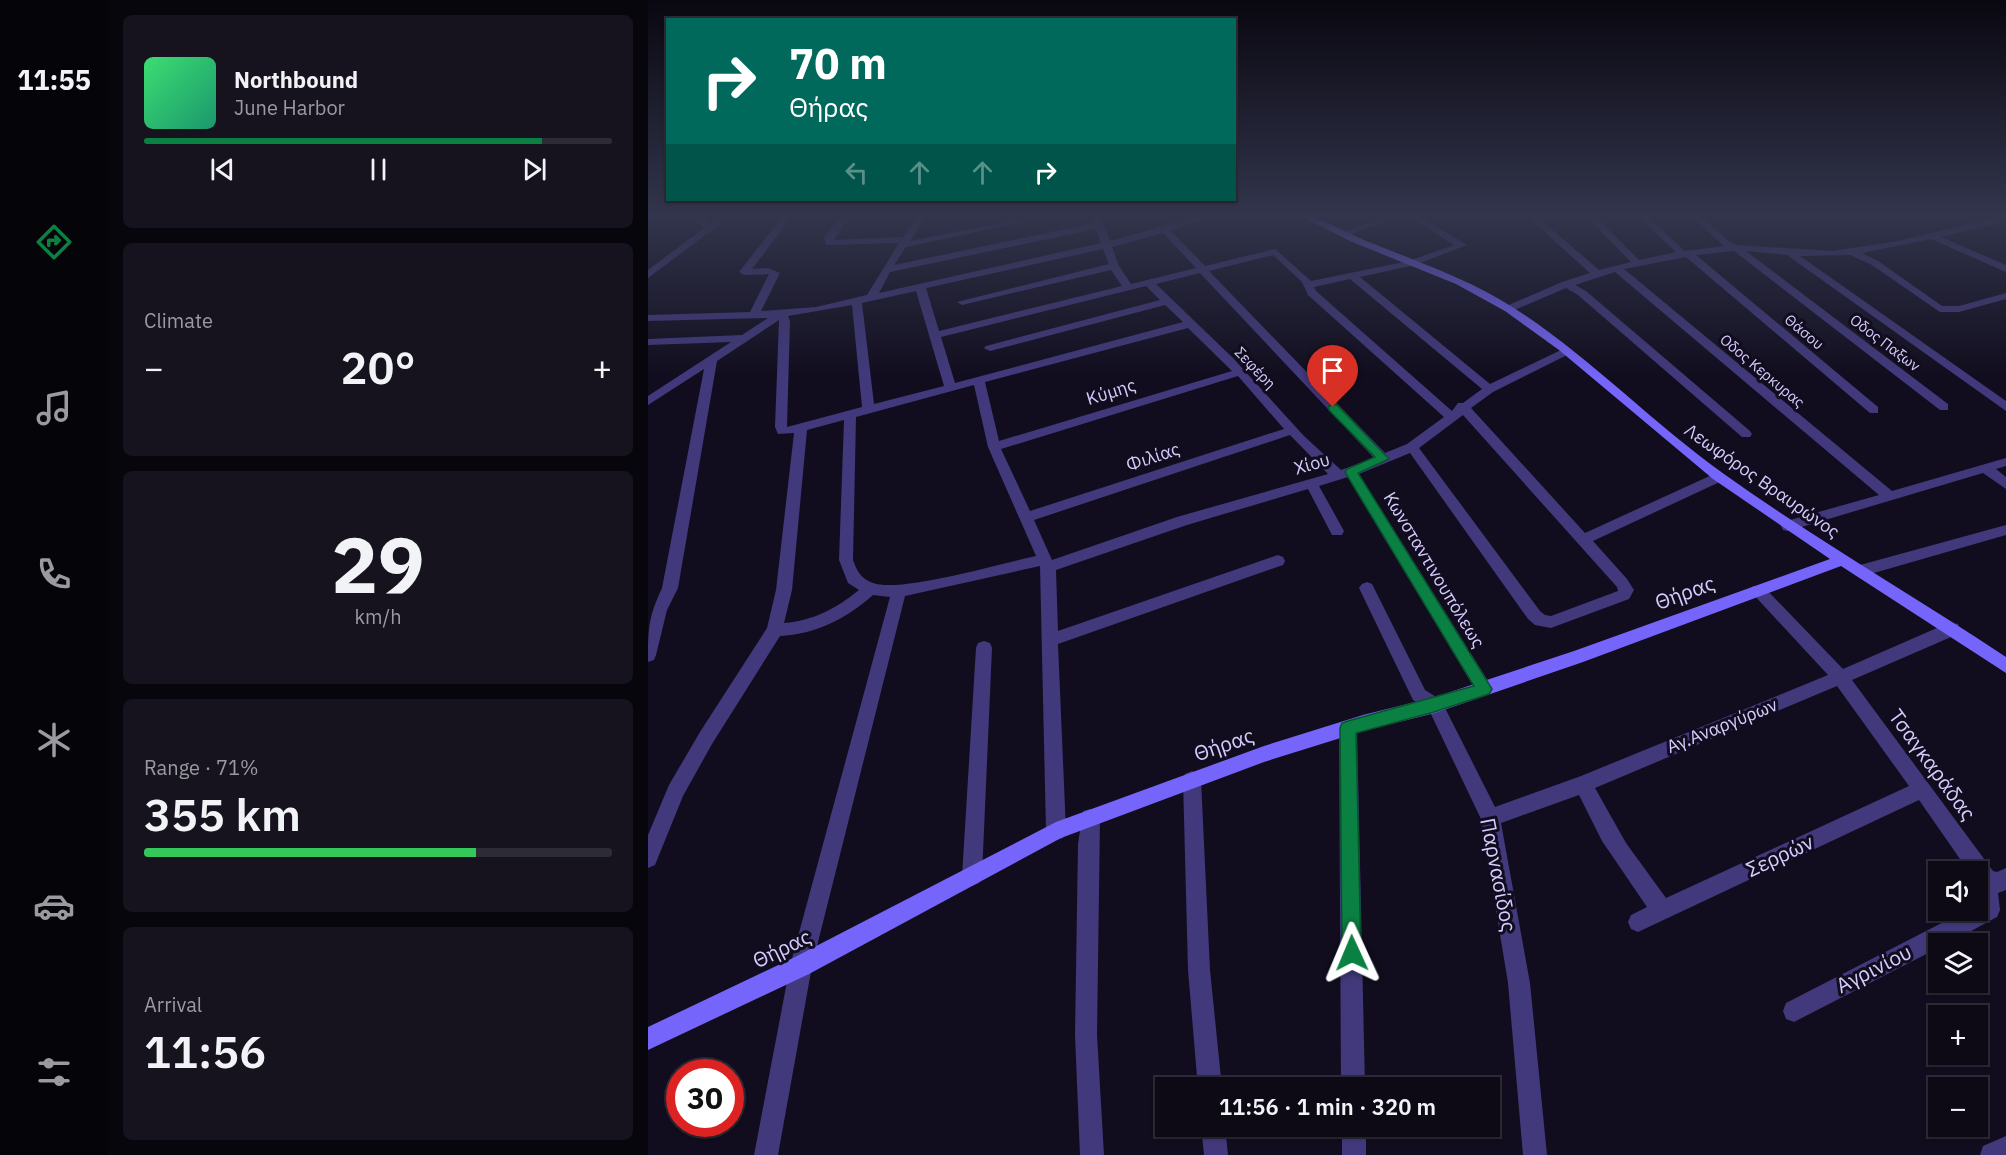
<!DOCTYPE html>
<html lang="en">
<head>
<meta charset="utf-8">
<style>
  body { margin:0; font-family:"IBM Plex Sans",sans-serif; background:#16131f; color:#f1f3f6; height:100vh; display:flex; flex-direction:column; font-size:22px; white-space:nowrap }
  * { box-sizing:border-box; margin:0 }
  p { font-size:20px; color:#9a9aa1 }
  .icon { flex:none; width:33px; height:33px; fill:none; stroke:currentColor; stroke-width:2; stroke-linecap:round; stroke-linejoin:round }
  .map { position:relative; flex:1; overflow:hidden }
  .details { display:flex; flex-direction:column; gap:15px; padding:15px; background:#07060c; width:540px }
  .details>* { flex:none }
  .hud { position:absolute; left:18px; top:18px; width:570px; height:183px; border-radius:0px; box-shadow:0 2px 4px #0004,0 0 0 2px #2d2b35; background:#00695c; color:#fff; overflow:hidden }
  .fabs { position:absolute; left:1280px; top:861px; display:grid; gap:12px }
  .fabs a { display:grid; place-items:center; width:60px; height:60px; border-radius:0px; background:#0d0a16; box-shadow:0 2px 4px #0004,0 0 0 2px #2d2b35; font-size:30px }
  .speed { position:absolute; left:18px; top:1059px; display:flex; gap:12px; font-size:30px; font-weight:700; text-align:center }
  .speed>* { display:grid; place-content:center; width:78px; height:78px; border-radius:50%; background:#0d0a16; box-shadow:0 2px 4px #0004,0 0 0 2px #2d2b35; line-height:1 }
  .speed .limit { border:9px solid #d22; background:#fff; color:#111 }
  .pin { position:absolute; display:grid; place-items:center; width:51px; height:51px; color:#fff; margin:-62px -26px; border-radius:50% 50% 50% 0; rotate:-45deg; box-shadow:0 0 6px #0007 }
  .pin .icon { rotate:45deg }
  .me { position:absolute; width:66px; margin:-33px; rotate:359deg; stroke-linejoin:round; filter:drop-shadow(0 0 4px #0008) }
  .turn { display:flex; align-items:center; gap:21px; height:126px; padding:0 24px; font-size:27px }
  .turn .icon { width:78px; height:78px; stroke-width:2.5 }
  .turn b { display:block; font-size:42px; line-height:51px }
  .lanes { display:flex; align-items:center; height:57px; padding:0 24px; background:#0003; justify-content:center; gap:30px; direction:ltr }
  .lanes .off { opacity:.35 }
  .big { font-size:45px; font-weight:600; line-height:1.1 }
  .details .widget { flex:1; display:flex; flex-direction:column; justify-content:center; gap:9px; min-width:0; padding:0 21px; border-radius:9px; background:#16131f }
  .details .dial { align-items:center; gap:0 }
  .dial b { font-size:78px; line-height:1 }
  .song { display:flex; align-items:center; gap:18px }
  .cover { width:72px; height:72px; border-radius:9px; background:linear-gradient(135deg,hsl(140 70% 55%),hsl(160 70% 35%)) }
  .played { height:6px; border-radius:3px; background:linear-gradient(90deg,#0b8043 85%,#2d2b35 85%) }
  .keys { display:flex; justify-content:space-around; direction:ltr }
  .heat { display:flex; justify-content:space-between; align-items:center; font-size:33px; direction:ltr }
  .charge { height:9px; border-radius:4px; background:linear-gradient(90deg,#34c759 71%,#2d2b35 0) }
  .trip { position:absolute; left:507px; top:1077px; width:345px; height:60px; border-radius:0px; background:#0d0a16; box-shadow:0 2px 4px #0004,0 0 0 2px #2d2b35; font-weight:600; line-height:60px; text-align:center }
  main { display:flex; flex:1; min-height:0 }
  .dock { display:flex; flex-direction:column; width:108px; justify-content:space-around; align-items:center; background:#050409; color:#9a9aa1 }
  .dock .icon { width:42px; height:42px }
  .dock .active { color:#0b8043 }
  .dock b { font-size:27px; color:#f1f3f6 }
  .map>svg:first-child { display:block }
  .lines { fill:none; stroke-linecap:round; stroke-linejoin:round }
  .street { fill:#41397c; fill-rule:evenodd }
  .secondary { fill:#7665fa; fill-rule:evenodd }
  .route { fill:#0b8043; stroke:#07532c; stroke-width:1.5 }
  .labels { text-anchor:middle; stroke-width:6; stroke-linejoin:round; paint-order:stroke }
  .far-street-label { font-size:15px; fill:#d5cbfd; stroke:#110d1e }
  .street-label { font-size:18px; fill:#d5cbfd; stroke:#110d1e }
  .near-street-label { font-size:21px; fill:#d5cbfd; stroke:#110d1e }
</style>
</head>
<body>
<main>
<nav class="dock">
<b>11:55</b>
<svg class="icon active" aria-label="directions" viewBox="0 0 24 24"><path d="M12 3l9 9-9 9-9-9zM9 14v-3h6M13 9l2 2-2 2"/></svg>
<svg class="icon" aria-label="music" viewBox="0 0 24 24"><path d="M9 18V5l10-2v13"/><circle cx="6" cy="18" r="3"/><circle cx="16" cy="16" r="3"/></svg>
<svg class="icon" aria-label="phone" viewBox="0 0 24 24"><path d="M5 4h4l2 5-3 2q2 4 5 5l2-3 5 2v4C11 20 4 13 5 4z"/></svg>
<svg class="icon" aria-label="climate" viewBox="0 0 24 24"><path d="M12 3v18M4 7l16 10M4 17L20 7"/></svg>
<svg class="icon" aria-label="car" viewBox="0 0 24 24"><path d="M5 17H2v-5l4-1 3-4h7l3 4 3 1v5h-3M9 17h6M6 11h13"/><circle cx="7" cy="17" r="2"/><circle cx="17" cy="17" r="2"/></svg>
<svg class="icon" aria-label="filters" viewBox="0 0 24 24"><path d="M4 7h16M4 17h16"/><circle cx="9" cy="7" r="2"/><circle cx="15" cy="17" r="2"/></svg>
</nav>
<section class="details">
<div class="widget">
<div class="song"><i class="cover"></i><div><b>Northbound</b><p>June Harbor</p></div></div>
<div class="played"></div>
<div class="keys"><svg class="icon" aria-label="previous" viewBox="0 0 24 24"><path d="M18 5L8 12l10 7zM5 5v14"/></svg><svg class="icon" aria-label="pause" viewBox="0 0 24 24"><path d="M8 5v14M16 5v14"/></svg><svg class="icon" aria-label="next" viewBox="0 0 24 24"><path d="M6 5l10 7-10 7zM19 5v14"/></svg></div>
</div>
<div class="widget"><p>Climate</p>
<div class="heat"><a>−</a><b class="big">20°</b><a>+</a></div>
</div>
<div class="widget dial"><b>29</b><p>km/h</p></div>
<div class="widget"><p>Range · 71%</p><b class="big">355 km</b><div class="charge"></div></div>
<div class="widget"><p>Arrival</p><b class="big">11:56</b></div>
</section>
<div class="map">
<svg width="1358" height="1155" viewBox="0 0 1358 1155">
  <rect width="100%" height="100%" fill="#110d1e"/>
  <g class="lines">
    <path class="street" d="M49,215H57L56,219L62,224L75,215H84L0,278V270L56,228L47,220Z
      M136,215H145L104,269L120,268L132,273L113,311L168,307L219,295L251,243L178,245L176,237L194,215H203L186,240L255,237L271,215H279L262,241L392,215H408L258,247L246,265L446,223L444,215H452L462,241L555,215H568L523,231L557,266L627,249L663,281L761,261L806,245L759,215H769L819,245L767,265L712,277L842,384L913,350H921V354L845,392L823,408L937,533L1066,474L1071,472L1078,477L1076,480L945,541L979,579L986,590L981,599L903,628L887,625L880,619L762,453L711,474L842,684L844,689L842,694L836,696L830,694L700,477L671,486L696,531L694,535H684L660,489L539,525L408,570L410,631L630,555L635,557L637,561L635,565L410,644L418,831L415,838L408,840L401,838L398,831L392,566L257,596L164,966L130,1155H106L142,966L242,597L225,595C198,619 168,634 132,636L64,744L35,796L7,865L0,868V835L21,785L52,732L119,628L128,590L146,433L130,434L127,427L131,320L69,361L30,588L19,610L8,655L6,660L0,662C0,629 0,618 14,588L56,369L0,405V396L83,342L0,345V339L94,335L120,318L0,321V315L102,312L121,274L96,275L91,272ZM448,229L453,243L231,293L242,272ZM515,233L548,268L483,284L471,266L464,247ZM455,249L461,264L309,302L314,305L463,270L474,286L291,331L278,288ZM625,255L654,282L660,295L796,417L759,444L737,453L561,271ZM552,273L726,458L693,470L656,436L585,358L508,284ZM702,279L834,389L815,403H810L804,411L668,291L666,287ZM498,286L512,300L338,346L336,348L342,351L517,305L535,322L307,383L293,337ZM268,291L296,386L226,404L214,303ZM204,305L214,407L139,427L142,321L140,316ZM540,328L584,371L351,441L337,382ZM590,376L636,429L382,511L353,449ZM326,385L340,447L388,556C354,563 253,593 225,583C213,579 209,571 205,560L208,417ZM815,415L969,587L970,591L903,616L897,615L892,611L771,448ZM196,420L191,560L200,583L211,590C189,608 165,621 136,623L144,590L159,430ZM642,435L680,474L529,517L404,560L386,520Z
      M741,215H753L698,236L690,234Z
      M878,215H887L951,270L983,262L937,215H946L991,260L1028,252L989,215H998L1037,251L1076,246L1042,215H1051L1083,243L1089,245L1184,251L1250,241L1358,215V221L1293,237L1358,265V272L1283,239L1214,253L1230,261L1294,306H1311L1358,293V299L1311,312H1292L1224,265L1202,255L1152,256L1358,401V411L1139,255L1098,251L1300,404V410H1292L1086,251L1048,255L1230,407V413H1222L1038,257L976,269L1244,491L1358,458V466L1348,469L1358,477V489L1335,473L1140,531L1135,530L1133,526L1135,522L1231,495L967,272L927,285L938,291L1102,431L1104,434L1102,437H1094L930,295L918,288L864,311H856V307L914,282L942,273Z
      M1358,525V535L1212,577L1207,575L1205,571L1207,567L1212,565Z
      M719,582L724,584L777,690L793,700L847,807L933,776L1180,675L1105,594L1102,590L1105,586H1115L1195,669L1298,624L1304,623L1310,624L1312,629L1310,634L1204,680L1345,871L1349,872L1358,868V890L1350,893L1352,910L1349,917L1299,944H1290V948L1146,1022L1138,1019L1135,1011L1138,1003L1319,910H1329L1331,905L1329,872H1321L1271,800L990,932L983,929L980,922L983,915L999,907L954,841L931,795L853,823L882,983L899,1155H875L860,983L833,819L781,710L765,700L711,588L714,584ZM1189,686L1261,786L1018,898L978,843L947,788Z
      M336,641L342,643L344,648L334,876L331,883L324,886L317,883L314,876L328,648L330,643Z
      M700,720L706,722L709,728L717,1088H693L691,728L694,722Z
      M544,771L551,774L553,780L562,970L574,1088H550L540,970L535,780L537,774Z
      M442,809L449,811L452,818L449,1035L456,1155H432L427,1035L430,844L435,811Z
      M553,1126H577L580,1155H556Z
      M694,1126H718V1155H694Z
      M1358,1136V1155H1332L1335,1146Z"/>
    <path class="secondary" d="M650,215C671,215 700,234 721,242C770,262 821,279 866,308C941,356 1003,422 1076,474C1167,539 1265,595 1358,657V673L1193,566L935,662L787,713L715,731L616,762L413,838L161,974L0,1050V1027L145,958L408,822L616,746L715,715L787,697L926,651L1182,559L1065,479L911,350L857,311L808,284L702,241Z"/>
  </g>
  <linearGradient id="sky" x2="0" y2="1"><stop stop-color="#090710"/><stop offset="0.57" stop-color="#32354c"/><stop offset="1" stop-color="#32354c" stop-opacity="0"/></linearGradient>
  <rect width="1358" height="377" fill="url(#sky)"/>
  <path class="route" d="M685,404L689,405L741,459L710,473L844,689L841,694L786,712L708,733L713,953L711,960L704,963L697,960L694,953L692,728L694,723L700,721L826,686L697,472L699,469L727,457L681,410L680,407Z"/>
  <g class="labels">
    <g class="far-street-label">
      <text transform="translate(1156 332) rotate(40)" y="5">Θάσου</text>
      <text transform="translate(1237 343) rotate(37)" y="5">Οδος Παξων</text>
      <text transform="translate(607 368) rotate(46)" y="5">Σεφέρη</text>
      <text transform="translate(1114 371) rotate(40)" y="5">Οδος Κερκυρας</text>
    </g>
    <g class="street-label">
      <text transform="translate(463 392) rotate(-17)" y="6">Κύμης</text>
      <text transform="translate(505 457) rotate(-18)" y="6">Φιλίας</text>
      <text transform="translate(664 464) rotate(-16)" y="6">Χίου</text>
      <text transform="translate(1114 481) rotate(35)" y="6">Λεωφόρος Βραυρώνος</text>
      <text transform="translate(786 570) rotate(59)" y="6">Κωνσταντινουπόλεως</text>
      <text transform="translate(1074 726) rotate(-22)" y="6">Αγ.Αναργύρων</text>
    </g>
    <g class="near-street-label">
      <text transform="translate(1037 593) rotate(-20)" y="7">Θήρας</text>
      <text transform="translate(576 745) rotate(-19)" y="7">Θήρας</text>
      <text transform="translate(1284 765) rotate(54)" y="7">Τσαγκαράδας</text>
      <text transform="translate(1132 856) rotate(-25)" y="7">Σερρών</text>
      <text transform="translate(850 875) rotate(79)" y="7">Παρνασίδος</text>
      <text transform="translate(134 949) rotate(-26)" y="7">Θήρας</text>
      <text transform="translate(1226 969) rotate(-27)" y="7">Αγρινίου</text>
    </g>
  </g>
</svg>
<div class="fabs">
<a><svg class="icon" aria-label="sound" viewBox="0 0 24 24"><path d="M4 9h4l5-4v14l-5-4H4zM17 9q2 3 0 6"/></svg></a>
<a><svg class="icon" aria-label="layers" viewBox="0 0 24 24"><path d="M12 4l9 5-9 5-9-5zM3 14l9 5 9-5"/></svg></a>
<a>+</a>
<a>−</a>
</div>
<div class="speed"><div class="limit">30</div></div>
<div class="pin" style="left:685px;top:407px;background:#d93025"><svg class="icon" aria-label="arrive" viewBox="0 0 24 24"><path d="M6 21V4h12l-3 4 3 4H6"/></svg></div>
<svg class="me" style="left:704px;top:953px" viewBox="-20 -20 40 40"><path d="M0-17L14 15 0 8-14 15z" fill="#0b8043" stroke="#fff" stroke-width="4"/></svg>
<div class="trip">11:56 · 1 min · 320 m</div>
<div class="hud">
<div class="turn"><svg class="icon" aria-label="right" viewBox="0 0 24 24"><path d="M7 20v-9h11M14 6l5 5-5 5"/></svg><div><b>70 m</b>Θήρας</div></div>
<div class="lanes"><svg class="icon off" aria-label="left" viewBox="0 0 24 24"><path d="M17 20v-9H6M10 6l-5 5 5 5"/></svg><svg class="icon off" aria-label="ahead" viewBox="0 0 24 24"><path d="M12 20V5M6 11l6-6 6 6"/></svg><svg class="icon off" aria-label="ahead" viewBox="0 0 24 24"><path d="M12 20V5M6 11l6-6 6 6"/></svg><svg class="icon" aria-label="right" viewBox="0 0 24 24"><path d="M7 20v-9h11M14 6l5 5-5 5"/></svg></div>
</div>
</div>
</main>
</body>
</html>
